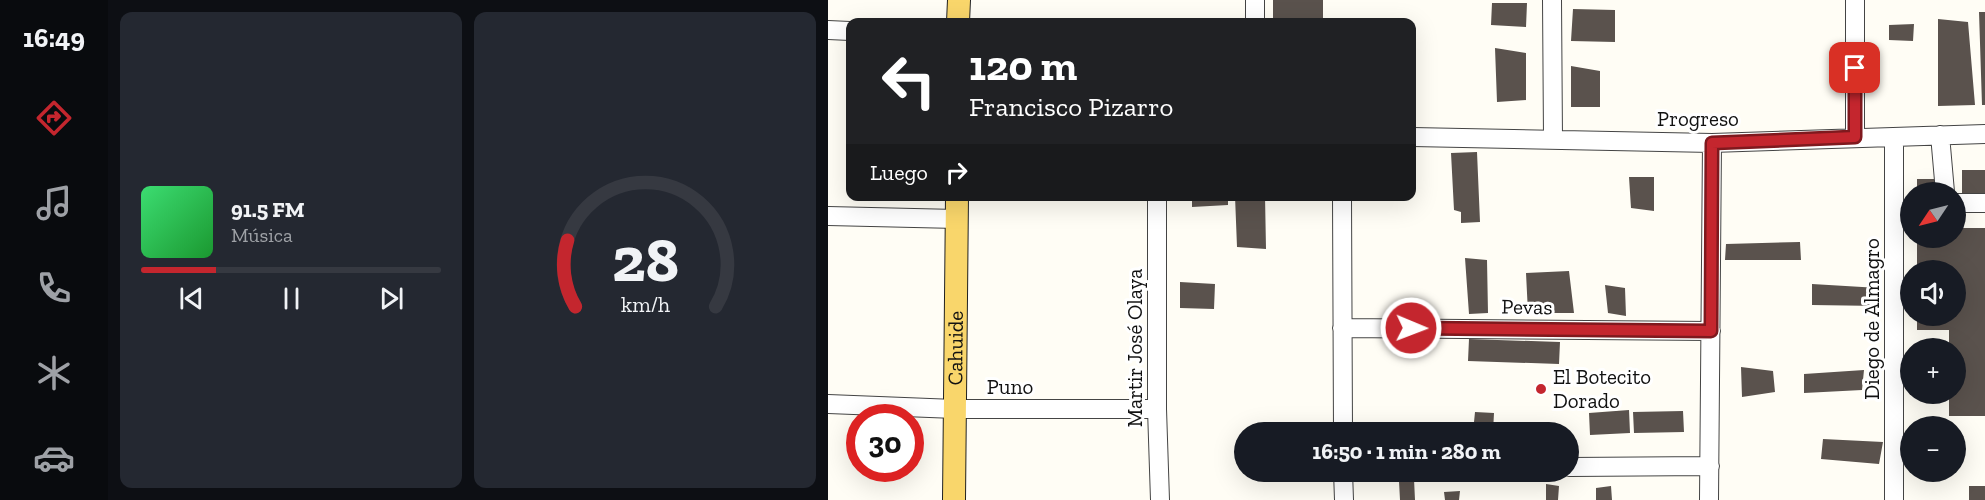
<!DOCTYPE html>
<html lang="es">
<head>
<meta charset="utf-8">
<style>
  body { margin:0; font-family:"Zilla Slab",serif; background:#242831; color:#f1f3f6; height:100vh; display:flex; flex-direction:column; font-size:22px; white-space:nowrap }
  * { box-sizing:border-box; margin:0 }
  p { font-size:20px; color:#9ea1a6 }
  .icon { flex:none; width:33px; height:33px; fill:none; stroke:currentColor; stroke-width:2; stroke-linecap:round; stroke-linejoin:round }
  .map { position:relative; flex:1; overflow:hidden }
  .panel { display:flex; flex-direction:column; gap:12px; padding:12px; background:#0d0f14; width:720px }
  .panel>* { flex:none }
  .hud { position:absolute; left:18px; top:18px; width:570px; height:183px; border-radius:12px; box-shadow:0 6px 24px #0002; background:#202124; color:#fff; overflow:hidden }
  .needle { width:39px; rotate:235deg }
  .controls { position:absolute; left:1072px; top:182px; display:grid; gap:12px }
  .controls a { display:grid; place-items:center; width:66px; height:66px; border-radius:50%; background:#171b24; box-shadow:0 6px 24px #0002; font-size:30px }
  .speed { position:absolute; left:18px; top:404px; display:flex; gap:12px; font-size:30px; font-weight:700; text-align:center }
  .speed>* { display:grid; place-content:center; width:78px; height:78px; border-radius:50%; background:#171b24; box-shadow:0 6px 24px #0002; line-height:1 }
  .speed .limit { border:9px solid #d22; background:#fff; color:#111 }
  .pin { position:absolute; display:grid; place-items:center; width:51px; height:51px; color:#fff; margin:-26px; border-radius:12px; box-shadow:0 3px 9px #0006 }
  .me { position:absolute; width:66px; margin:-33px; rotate:91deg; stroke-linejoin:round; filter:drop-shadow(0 0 4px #0008) }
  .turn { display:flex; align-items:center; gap:21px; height:126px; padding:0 24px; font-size:27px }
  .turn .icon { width:78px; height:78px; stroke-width:2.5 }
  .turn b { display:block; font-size:42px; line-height:51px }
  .then { display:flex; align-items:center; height:57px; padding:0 24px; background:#0003; gap:12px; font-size:22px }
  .panel .card { flex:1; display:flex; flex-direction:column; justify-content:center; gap:9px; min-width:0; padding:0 21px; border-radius:12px; background:#242831 }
  .panel .dial { align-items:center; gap:0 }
  .dial svg { height:156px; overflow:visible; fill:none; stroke:#363941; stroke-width:7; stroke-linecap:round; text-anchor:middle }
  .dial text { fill:#f1f3f6; stroke:none }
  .song { display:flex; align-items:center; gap:18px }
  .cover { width:72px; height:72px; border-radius:9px; background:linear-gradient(135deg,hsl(140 70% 55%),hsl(130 70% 35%)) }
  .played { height:6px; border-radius:3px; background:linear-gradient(90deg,#c4262e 25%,#363941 25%) }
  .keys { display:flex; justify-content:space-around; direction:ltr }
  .panel .tiles { flex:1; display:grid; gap:12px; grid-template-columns:repeat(2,1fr) }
  .trip { position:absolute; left:406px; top:422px; width:345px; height:60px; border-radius:30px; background:#171b24; box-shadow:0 6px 24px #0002; font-weight:700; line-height:60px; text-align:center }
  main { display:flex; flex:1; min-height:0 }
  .tab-bar { display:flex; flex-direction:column; width:108px; justify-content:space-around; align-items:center; background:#090b0e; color:#9ea1a6 }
  .tab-bar .icon { width:42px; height:42px }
  .tab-bar .selected { color:#c4262e }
  .tab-bar b { font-size:27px; color:#f1f3f6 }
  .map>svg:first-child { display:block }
  .building { fill:#5a524d }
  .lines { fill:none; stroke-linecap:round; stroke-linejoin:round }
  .minor-casing { stroke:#444; stroke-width:20 }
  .major-casing { stroke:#222; stroke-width:24 }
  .minor { stroke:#fff; stroke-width:18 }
  .major { stroke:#f9d66b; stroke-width:22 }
  .route-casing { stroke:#7f191e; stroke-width:15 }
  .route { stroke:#c4262e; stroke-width:10 }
  .poi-dot { fill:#c4262e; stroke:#fff; stroke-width:2 }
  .labels { text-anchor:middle; stroke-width:6; stroke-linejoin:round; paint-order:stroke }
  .street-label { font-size:21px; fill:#111; stroke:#fff }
  .poi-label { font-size:21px; fill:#111; stroke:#fff; text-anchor:start }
</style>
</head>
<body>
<main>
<nav class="tab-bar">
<b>16:49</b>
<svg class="icon selected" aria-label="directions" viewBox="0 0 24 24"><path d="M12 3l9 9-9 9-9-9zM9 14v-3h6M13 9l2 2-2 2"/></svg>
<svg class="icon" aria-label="music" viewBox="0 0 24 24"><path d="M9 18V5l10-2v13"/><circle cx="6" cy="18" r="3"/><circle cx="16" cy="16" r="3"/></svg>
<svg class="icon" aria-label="phone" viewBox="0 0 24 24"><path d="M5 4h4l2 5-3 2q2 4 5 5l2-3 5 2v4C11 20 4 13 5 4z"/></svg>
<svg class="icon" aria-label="climate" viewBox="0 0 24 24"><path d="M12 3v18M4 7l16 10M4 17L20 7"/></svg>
<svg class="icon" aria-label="car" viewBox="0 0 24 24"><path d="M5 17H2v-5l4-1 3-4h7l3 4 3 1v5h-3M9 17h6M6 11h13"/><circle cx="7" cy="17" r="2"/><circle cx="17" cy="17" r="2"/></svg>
</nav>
<section class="panel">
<div class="tiles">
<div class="card">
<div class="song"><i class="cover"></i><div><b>91.5 FM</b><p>Música</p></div></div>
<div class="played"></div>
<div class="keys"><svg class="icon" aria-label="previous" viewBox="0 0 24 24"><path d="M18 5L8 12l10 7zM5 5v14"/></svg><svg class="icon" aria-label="pause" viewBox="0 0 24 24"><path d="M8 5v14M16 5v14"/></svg><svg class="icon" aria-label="next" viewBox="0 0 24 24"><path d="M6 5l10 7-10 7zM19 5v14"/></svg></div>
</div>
<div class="card dial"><svg viewBox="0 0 100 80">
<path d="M14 69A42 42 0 1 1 86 69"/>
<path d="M14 69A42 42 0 0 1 10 35" stroke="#c4262e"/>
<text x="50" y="56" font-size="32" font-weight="700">28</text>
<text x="50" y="72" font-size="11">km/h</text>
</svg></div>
</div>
</section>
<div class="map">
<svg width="1157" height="500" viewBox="0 0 1157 500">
  <rect width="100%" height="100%" fill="#fffdf5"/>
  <path class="building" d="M445,0H495V22H445Z
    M664,3H699L698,27L663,25Z
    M745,9L787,10V42L743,41Z
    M1151,12H1157V105H1154Z
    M1110,19L1140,22L1147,105L1110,106Z
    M1086,24L1085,41L1061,40V25Z
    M667,48L698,53V100L669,102Z
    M743,66L772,71V107H743Z
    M649,152L652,222L633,223V212L626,210L623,153Z
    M1134,170H1157V193H1134Z
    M801,177H826V211L803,208Z
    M1089,179H1108L1109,192H1089Z
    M364,196H400V205L364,207Z
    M407,196H437L438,249L409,247Z
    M1128,228H1157V416H1121V393H1128V348H1121V330H1089V315H1128V270H1089V237H1128Z
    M972,242L973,260H897L898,244Z
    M637,258L659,260L660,313L641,314Z
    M741,271L746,313H700L698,273Z
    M352,282L387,284L386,309L352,308Z
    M984,284L1051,288L1052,306L984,305Z
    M777,285L797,288L798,316L780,313Z
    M641,339L732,342L731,364L640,361Z
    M913,367L945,371L947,392L914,397Z
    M1036,370L1034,390L976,393V374Z
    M801,410L802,433L762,435L761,413Z
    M855,411L856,432L806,433L805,412Z
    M647,412L666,413L665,432H645Z
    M995,439L1055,442L1051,464L993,459Z
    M586,479L587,500H572L571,481Z
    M718,484L731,486L730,500H718Z
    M783,486L784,500H768V488Z
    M1141,486H1157V500H1141Z
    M632,491L631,500H617L616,492Z"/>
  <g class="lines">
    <g class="minor-casing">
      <path id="minor" d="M724,0L725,138
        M1027,0V137
        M427,22V0
        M0,30L22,31
        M1112,135L1117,192
        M584,137L884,143L1157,134
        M1066,137V500
        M329,196V409L332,500
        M514,196L515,432
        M1128,203H1157
        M0,216L129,219
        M514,328L883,331
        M0,404L127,409H329
        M741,467L882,466
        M515,471L516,500
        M881,500L884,143"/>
    </g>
    <g class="major-casing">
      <g id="major">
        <path d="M130,22L131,0"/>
        <path id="s1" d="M126,500L129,196"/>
      </g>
    </g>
    <use href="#minor" class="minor"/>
    <use href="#major" class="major"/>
  </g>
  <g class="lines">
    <g class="route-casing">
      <path id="route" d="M583,328L883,331L884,143L1027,137V68"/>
    </g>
    <use href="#route" class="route"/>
  </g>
  <circle class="poi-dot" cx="713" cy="389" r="6"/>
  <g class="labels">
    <g class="street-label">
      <text x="870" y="126">Progreso</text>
      <text transform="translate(699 307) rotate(1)" y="7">Pevas</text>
      <text transform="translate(1044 319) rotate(-90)" y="7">Diego de Almagro</text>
      <text dy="7" stroke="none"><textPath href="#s1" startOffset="152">Cahuide</textPath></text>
      <text transform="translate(307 348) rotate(-90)" y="7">Martir José Olaya</text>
      <text x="182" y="394">Puno</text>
    </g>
    <g class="poi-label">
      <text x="725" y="384">El Botecito<tspan x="725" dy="24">Dorado</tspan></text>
    </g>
  </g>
</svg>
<div class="controls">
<a><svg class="needle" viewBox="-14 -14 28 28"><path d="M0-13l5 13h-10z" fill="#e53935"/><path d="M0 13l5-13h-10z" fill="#9ea1a6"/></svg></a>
<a><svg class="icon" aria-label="sound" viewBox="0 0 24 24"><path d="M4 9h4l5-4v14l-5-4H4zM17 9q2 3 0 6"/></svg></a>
<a>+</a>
<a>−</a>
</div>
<div class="speed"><div class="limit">30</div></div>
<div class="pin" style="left:1027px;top:68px;background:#d93025"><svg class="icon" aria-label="arrive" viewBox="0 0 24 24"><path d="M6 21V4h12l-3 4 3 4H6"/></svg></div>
<svg class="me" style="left:583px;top:328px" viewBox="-20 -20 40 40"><circle r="17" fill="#c4262e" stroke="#fff" stroke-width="3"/><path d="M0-11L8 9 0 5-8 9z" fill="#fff"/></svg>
<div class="trip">16:50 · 1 min · 280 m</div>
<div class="hud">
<div class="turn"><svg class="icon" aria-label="left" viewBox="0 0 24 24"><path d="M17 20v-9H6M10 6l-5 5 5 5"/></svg><div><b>120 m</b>Francisco Pizarro</div></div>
<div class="then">Luego<svg class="icon" aria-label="right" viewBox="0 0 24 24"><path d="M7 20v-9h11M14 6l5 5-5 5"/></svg></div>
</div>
</div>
</main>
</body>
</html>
